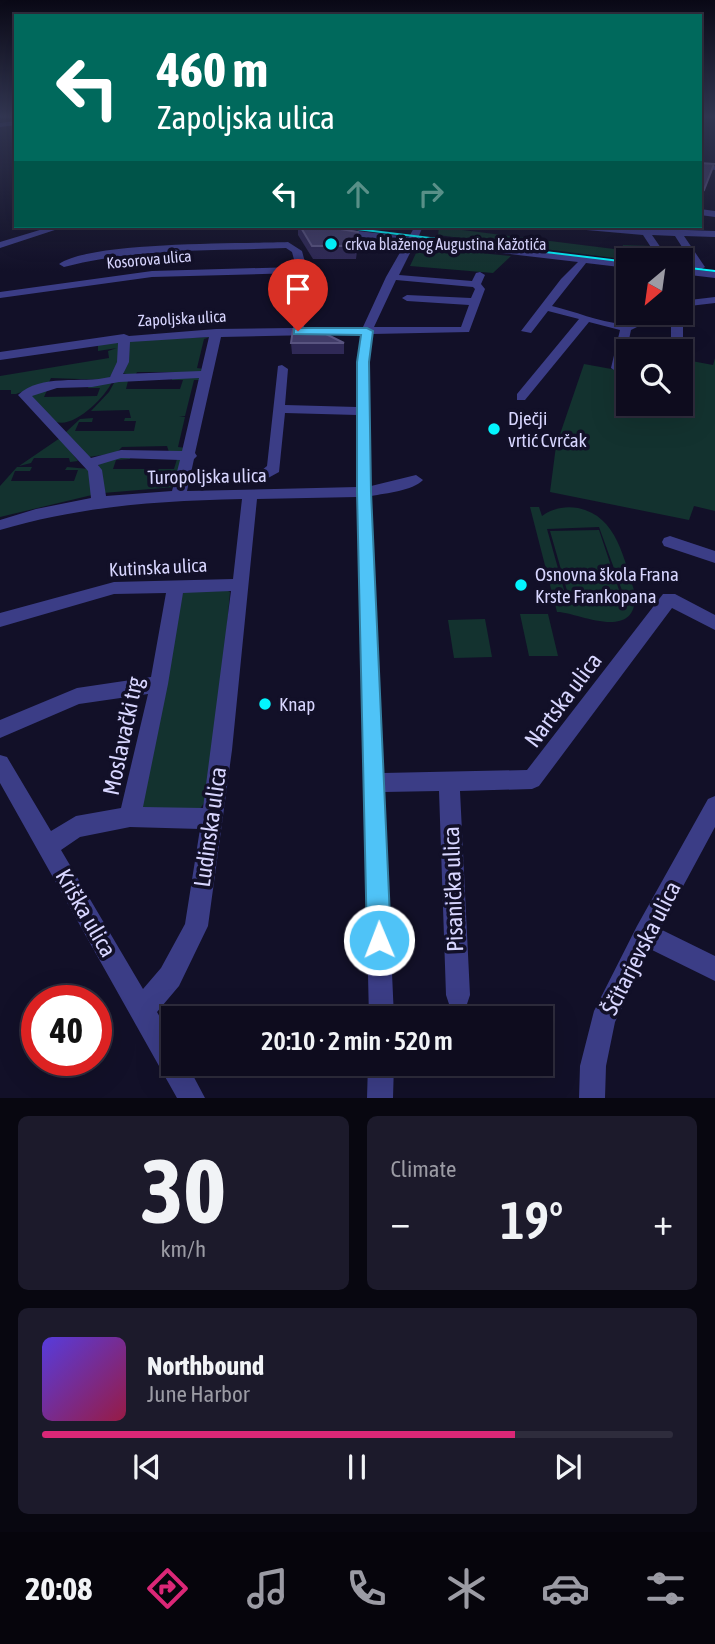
<!DOCTYPE html>
<html lang="en">
<head>
<meta charset="utf-8">
<style>
  body { margin:0; font-family:"Asap Condensed",sans-serif; background:#1c1a2b; color:#f1f3f6; height:100vh; display:flex; flex-direction:column; font-size:26px; white-space:nowrap }
  * { box-sizing:border-box; margin:0 }
  p { font-size:23px; color:#9b9ba4 }
  .icon { flex:none; width:38px; height:38px; fill:none; stroke:currentColor; stroke-width:2; stroke-linecap:round; stroke-linejoin:round }
  .map { position:relative; height:1098px; overflow:hidden }
  .panel { display:flex; flex-direction:column; gap:18px; padding:18px; background:#080710; flex:1 }
  .panel>* { flex:none }
  .banner { position:absolute; left:14px; top:14px; width:688px; height:214px; border-radius:0px; box-shadow:0 7px 28px #0002,0 0 0 2px #2e2c3c; background:#00695c; color:#fff; overflow:hidden }
  .needle { width:46px; rotate:209deg }
  .controls { position:absolute; left:616px; top:248px; display:grid; gap:14px }
  .controls a { display:grid; place-items:center; width:77px; height:77px; border-radius:0px; background:#0e0c1e; box-shadow:0 7px 28px #0002,0 0 0 2px #2e2c3c; font-size:35px }
  .speed { position:absolute; left:21px; top:985px; display:flex; gap:14px; font-size:35px; font-weight:700; text-align:center }
  .speed>* { display:grid; place-content:center; width:91px; height:91px; border-radius:50%; background:#0e0c1e; box-shadow:0 7px 28px #0002,0 0 0 2px #2e2c3c; line-height:1 }
  .speed .limit { border:10px solid #d22; background:#fff; color:#111 }
  .pin { position:absolute; display:grid; place-items:center; width:60px; height:60px; color:#fff; margin:-72px -30px; border-radius:50% 50% 50% 0; rotate:-45deg; box-shadow:0 0 7px #0007 }
  .pin .icon { rotate:45deg }
  .me { position:absolute; width:77px; margin:-38px; rotate:359deg; stroke-linejoin:round; filter:drop-shadow(0 0 5px #0008) }
  .turn { display:flex; align-items:center; gap:24px; height:147px; padding:0 28px; font-size:32px }
  .turn .icon { width:91px; height:91px; stroke-width:2.5 }
  .turn b { display:block; font-size:49px; line-height:60px }
  .lanes { display:flex; align-items:center; height:66px; padding:0 28px; background:#0003; justify-content:center; gap:35px; direction:ltr }
  .lanes .off { opacity:.35 }
  .big { font-size:52px; font-weight:600; line-height:1.1 }
  .panel .card { flex:1; display:flex; flex-direction:column; justify-content:center; gap:10px; min-width:0; padding:0 24px; border-radius:10px; background:#1c1a2b }
  .panel .dial { align-items:center; gap:0 }
  .dial b { font-size:91px; line-height:1 }
  .song { display:flex; align-items:center; gap:21px }
  .cover { width:84px; height:84px; border-radius:10px; background:linear-gradient(135deg,hsl(250 70% 55%),hsl(340 70% 35%)) }
  .played { height:7px; border-radius:4px; background:linear-gradient(90deg,#db2777 75%,#2e2c3c 75%) }
  .keys { display:flex; justify-content:space-around; direction:ltr }
  .heat { display:flex; justify-content:space-between; align-items:center; font-size:38px; direction:ltr }
  .panel .tiles { flex:1; display:grid; gap:18px; grid-template-columns:1fr 1fr }
  .card:last-child { grid-column:span 2 }
  .trip { position:absolute; left:161px; top:1006px; width:392px; height:70px; border-radius:0px; background:#0e0c1e; box-shadow:0 7px 28px #0002,0 0 0 2px #2e2c3c; font-weight:600; line-height:70px; text-align:center }
  .dock { display:flex; height:112px; justify-content:space-around; align-items:center; background:#06050c; color:#9b9ba4 }
  .dock .icon { width:49px; height:49px }
  .dock .current { color:#db2777 }
  .dock b { font-size:32px; color:#f1f3f6 }
  .map>svg:first-child { display:block }
  .green { fill:#13322f; fill-rule:evenodd }
  .lines { fill:none; stroke-linecap:round; stroke-linejoin:round }
  .minor { fill:#3b3d86; fill-rule:evenodd }
  .tram { stroke:#03f5fe; stroke-width:2 }
  .wall { fill:#2f2956 }
  .building { fill:#413c68; stroke:#595480; stroke-width:2 }
  .route { fill:#4fc3f7; stroke:#337fa1; stroke-width:2 }
  .poi-dot { fill:#03f5fe; stroke:#121028; stroke-width:2.5 }
  .labels { text-anchor:middle; stroke-width:7; stroke-linejoin:round; paint-order:stroke }
  .far-poi-label { font-size:16px; fill:#d8d6ff; stroke:#121028; text-anchor:start }
  .far-street-label { font-size:16px; fill:#d8d6ff; stroke:#121028 }
  .poi-label { font-size:19px; fill:#d8d6ff; stroke:#121028; text-anchor:start }
  .street-label { font-size:19px; fill:#d8d6ff; stroke:#121028 }
  .near-street-label { font-size:23px; fill:#d8d6ff; stroke:#121028 }
</style>
</head>
<body>
<div class="map">
<svg width="715" height="1098" viewBox="0 0 715 1098">
  <rect width="100%" height="100%" fill="#121028"/>
  <path class="green" d="M439,227L622,250L623,245L653,246L663,261H637L438,235Z
    M431,248L511,256L493,273L410,266L416,253Z
    M210,337L204,339L197,368L204,369L199,372H137L135,376L122,373L127,341Z
    M118,340C120,352 120,371 106,380L51,378L49,382L16,394H11V390H0V376L109,358L108,351L117,348L98,351V345Z
    M715,358V511L694,506L689,520L550,492L556,446L584,364L628,372V404H681V359L713,365Z
    M198,376L201,380H194L185,416L179,417H185L178,447L186,448L182,452H169L167,446L122,447L116,453L89,457L65,433L80,419L93,418L92,422H79L75,431H134L136,421H124L125,418H131L129,410L91,411L109,392L115,381H128L126,389H180L183,380H172V378Z
    M112,382C105,397 75,428 56,422C47,419 38,405 31,398L32,393L48,388L44,397L97,396L100,388H88L89,385Z
    M60,438L78,461L70,462L69,458H34L31,463L19,466Z
    M131,455L130,459L116,460L113,469H174L177,459H182L175,487L103,493L98,462Z
    M17,467H32L30,471H15L11,481H74L78,470H65L67,467L89,469L92,495L0,517V486Z
    M530,507H539L542,516C553,508 565,506 578,508C618,516 624,561 635,593C638,645 575,611 557,612ZM599,527L624,596L566,597L547,529Z
    M599,530L620,593L568,594L550,531Z
    M226,590L230,592L213,789L200,809H138L183,591Z
    M520,614H548L558,656H529Z
    M485,619L492,657L454,658L448,620Z"/>
  <g class="lines">
    <path class="minor" d="M16,121V125L0,127V123Z
      M700,164L715,166V170L700,168Z
      M700,209L715,211V217L700,215Z
      M53,226H67L0,248V242Z
      M289,226H316L409,237L415,226H423L418,238L628,262V268L586,263L552,306C574,311 599,322 622,324C645,325 652,298 683,325V352L681,355V352H671V327L655,318L631,330L623,368L617,372L611,368L620,330L589,322L525,400H517V394L579,319L548,311L531,333L521,331L561,279L578,262L415,243L399,275L472,281L476,273L480,272L485,275L481,284L485,289L469,332L372,334L369,362L371,486L416,475L423,480C412,491 387,493 371,496L383,773L527,770L663,594H675L715,615V630L672,608L539,786L532,789L460,791L470,995L467,1004L458,1007L449,1004L446,995L439,791L384,792L394,1018H369L357,497L257,499L232,750L208,926L179,986L157,1012L173,1040V1064H187L205,1098H177L0,783V755L7,757L51,831L76,816L121,808L148,694L79,704L0,738V720L77,688L151,677L166,593L114,594L0,627V613L114,582L233,579L242,499C157,501 82,506 0,530V520L36,509L91,498L88,471L18,395C41,373 81,384 110,377L117,362L118,343L0,360V352L124,334L129,336L216,329L293,328L297,273L152,277L0,298V292L152,271L296,267L292,252L286,248C212,251 136,248 64,267L59,264C92,241 242,244 288,242L302,251L307,270L304,328L363,327L386,277L406,242L294,229ZM396,280L473,287L475,289L471,298L407,295L402,298L407,301L469,305L461,327H374ZM361,334L357,362V407L285,405L288,369L282,365L278,366L267,466L252,478L259,483L279,472L285,413L357,415V487L187,491L194,459L197,456L195,453L221,337ZM209,337L201,371L123,374L129,362L130,342ZM199,378L182,451L121,450L91,458L32,396L57,388L92,387L119,382ZM121,458L180,460L172,491L106,496L102,470L98,465ZM231,591L203,808L143,807L168,684L183,593ZM130,827L200,829L185,924L161,968L143,989L61,850L80,837Z
      M570,226L715,231V237L684,236L705,267L700,270L696,269L675,236L652,235L670,261H660L643,235L575,229Z
      M681,268L715,272V278L681,274Z
      M715,297V303L681,307V301Z
      M670,536L715,551V563L664,546L662,542L664,538Z
      M715,796V827L660,929L715,956V981L650,949L615,1022L606,1066L605,1098H579L580,1066L594,1011L637,926L708,799Z
      M368,1064H394L393,1098H367Z"/>
    <path class="tram" d="M332,226L628,262
      M681,267L715,271"/>
  </g>
  <path class="wall" d="M700,163L711,173L700,200Z
    M298,226H323L358,244L356,259H313L298,235Z
    M291,343H344V354H292Z"/>
  <path class="building" d="M700,163L714,164L704,190L700,189Z
    M300,226H323L358,232L356,246H312Z
    M293,329L324,333L344,343H291Z"/>
  <linearGradient id="sky" x2="0" y2="1"><stop stop-color="#0a0916"/><stop offset="0.43" stop-color="#333753"/><stop offset="1" stop-color="#333753" stop-opacity="0"/></linearGradient>
  <rect width="715" height="271" fill="url(#sky)"/>
  <path class="route" d="M298,328H367L373,331L369,362L371,492L391,940L387,948L379,952L370,948L367,940L357,492V362L361,335L294,334V329Z"/>
  <g class="poi-dot">
    <circle cx="331" cy="244" r="7"/>
    <circle cx="494" cy="429" r="7"/>
    <circle cx="521" cy="585" r="7"/>
    <circle cx="265" cy="704" r="7"/>
  </g>
  <g class="labels">
    <g class="far-poi-label">
      <text x="345" y="250">crkva blaženog Augustina Kažotića</text>
    </g>
    <g class="far-street-label">
      <text transform="translate(149 259) rotate(-5)" y="6">Kosorova ulica</text>
      <text transform="translate(182 318) rotate(-3)" y="6">Zapoljska ulica</text>
    </g>
    <g class="poi-label">
      <text x="508" y="425">Dječji<tspan x="508" dy="22">vrtić Cvrčak</tspan></text>
      <text x="535" y="581">Osnovna škola Frana<tspan x="535" dy="22">Krste Frankopana</tspan></text>
      <text x="279" y="711">Knap</text>
    </g>
    <g class="street-label">
      <text transform="translate(207 476) rotate(-1)" y="7">Turopoljska ulica</text>
      <text transform="translate(158 567) rotate(-3)" y="7">Kutinska ulica</text>
    </g>
    <g class="near-street-label">
      <text transform="translate(563 700) rotate(-53)" y="8">Nartska ulica</text>
      <text transform="translate(123 736) rotate(-78)" y="8">Moslavački trg</text>
      <text transform="translate(210 827) rotate(-82)" y="8">Ludinska ulica</text>
      <text transform="translate(453 889) rotate(-92)" y="8">Pisanička ulica</text>
      <text transform="translate(86 913) rotate(60)" y="8">Kriška ulica</text>
      <text transform="translate(641 948) rotate(-63)" y="8">Ščitarjevska ulica</text>
    </g>
  </g>
</svg>
<div class="controls">
<a><svg class="needle" viewBox="-14 -14 28 28"><path d="M0-13l5 13h-10z" fill="#e53935"/><path d="M0 13l5-13h-10z" fill="#9b9ba4"/></svg></a>
<a><svg class="icon" aria-label="search" viewBox="0 0 24 24"><circle cx="10" cy="10" r="6"/><path d="M15 15l6 6"/></svg></a>
</div>
<div class="speed"><div class="limit">40</div></div>
<div class="pin" style="left:298px;top:331px;background:#d93025"><svg class="icon" aria-label="arrive" viewBox="0 0 24 24"><path d="M6 21V4h12l-3 4 3 4H6"/></svg></div>
<svg class="me" style="left:379px;top:940px" viewBox="-20 -20 40 40"><circle r="17" fill="#4fc3f7" stroke="#fff" stroke-width="3"/><path d="M0-11L8 9 0 5-8 9z" fill="#fff"/></svg>
<div class="trip">20:10 · 2 min · 520 m</div>
<div class="banner">
<div class="turn"><svg class="icon" aria-label="left" viewBox="0 0 24 24"><path d="M17 20v-9H6M10 6l-5 5 5 5"/></svg><div><b>460 m</b>Zapoljska ulica</div></div>
<div class="lanes"><svg class="icon" aria-label="left" viewBox="0 0 24 24"><path d="M17 20v-9H6M10 6l-5 5 5 5"/></svg><svg class="icon off" aria-label="ahead" viewBox="0 0 24 24"><path d="M12 20V5M6 11l6-6 6 6"/></svg><svg class="icon off" aria-label="right" viewBox="0 0 24 24"><path d="M7 20v-9h11M14 6l5 5-5 5"/></svg></div>
</div>
</div>
<section class="panel">
<div class="tiles">
<div class="card dial"><b>30</b><p>km/h</p></div>
<div class="card"><p>Climate</p>
<div class="heat"><a>−</a><b class="big">19°</b><a>+</a></div>
</div>
<div class="card">
<div class="song"><i class="cover"></i><div><b>Northbound</b><p>June Harbor</p></div></div>
<div class="played"></div>
<div class="keys"><svg class="icon" aria-label="previous" viewBox="0 0 24 24"><path d="M18 5L8 12l10 7zM5 5v14"/></svg><svg class="icon" aria-label="pause" viewBox="0 0 24 24"><path d="M8 5v14M16 5v14"/></svg><svg class="icon" aria-label="next" viewBox="0 0 24 24"><path d="M6 5l10 7-10 7zM19 5v14"/></svg></div>
</div>
</div>
</section>
<nav class="dock">
<b>20:08</b>
<svg class="icon current" aria-label="directions" viewBox="0 0 24 24"><path d="M12 3l9 9-9 9-9-9zM9 14v-3h6M13 9l2 2-2 2"/></svg>
<svg class="icon" aria-label="music" viewBox="0 0 24 24"><path d="M9 18V5l10-2v13"/><circle cx="6" cy="18" r="3"/><circle cx="16" cy="16" r="3"/></svg>
<svg class="icon" aria-label="phone" viewBox="0 0 24 24"><path d="M5 4h4l2 5-3 2q2 4 5 5l2-3 5 2v4C11 20 4 13 5 4z"/></svg>
<svg class="icon" aria-label="climate" viewBox="0 0 24 24"><path d="M12 3v18M4 7l16 10M4 17L20 7"/></svg>
<svg class="icon" aria-label="car" viewBox="0 0 24 24"><path d="M5 17H2v-5l4-1 3-4h7l3 4 3 1v5h-3M9 17h6M6 11h13"/><circle cx="7" cy="17" r="2"/><circle cx="17" cy="17" r="2"/></svg>
<svg class="icon" aria-label="filters" viewBox="0 0 24 24"><path d="M4 7h16M4 17h16"/><circle cx="9" cy="7" r="2"/><circle cx="15" cy="17" r="2"/></svg>
</nav>
</body>
</html>
